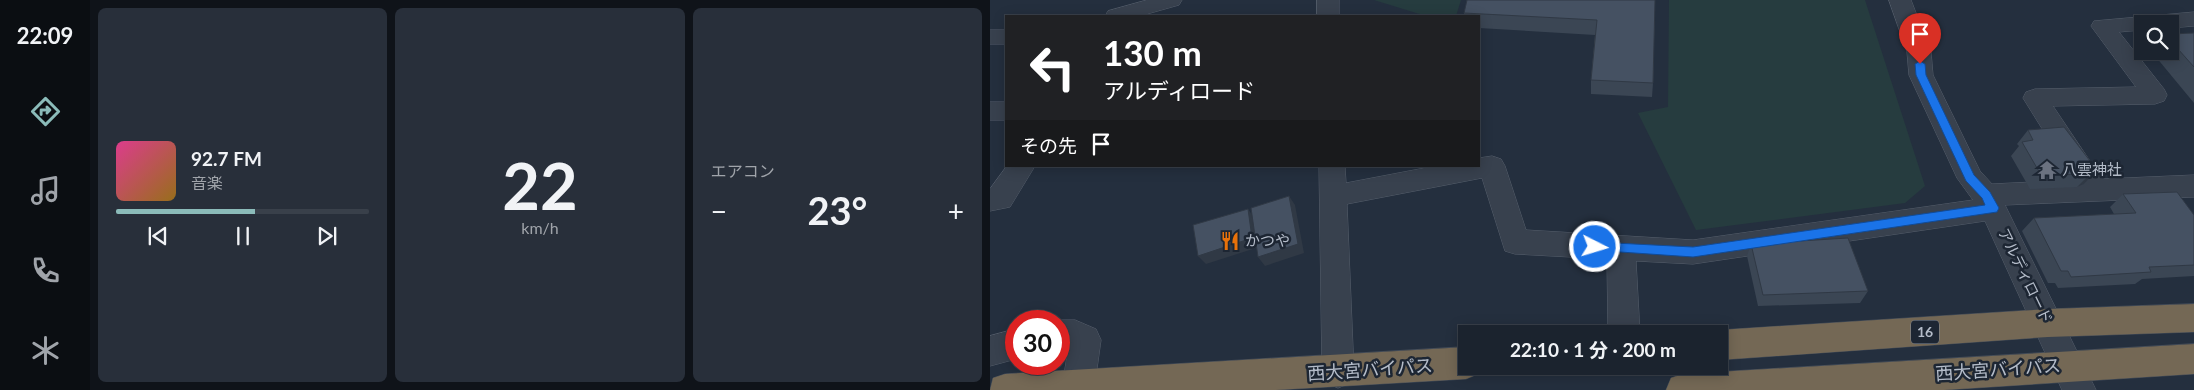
<!DOCTYPE html>
<html lang="ja">
<head>
<meta charset="utf-8">
<style>
  body { margin:0; font-family:Lato,"Noto Sans JP",sans-serif; background:#282f3a; color:#f1f3f6; height:100vh; display:flex; flex-direction:column; font-size:19px; white-space:nowrap }
  * { box-sizing:border-box; margin:0 }
  p { font-size:16px; color:#a0a4aa }
  .icon { flex:none; width:28px; height:28px; fill:none; stroke:currentColor; stroke-width:2; stroke-linecap:round; stroke-linejoin:round }
  .map { position:relative; flex:1; overflow:hidden }
  .details { display:flex; flex-direction:column; gap:8px; padding:8px; background:#0f1319; width:900px }
  .details>* { flex:none }
  .guide { position:absolute; left:15px; top:15px; width:475px; height:152px; border-radius:0px; box-shadow:0 2px 12px #0003,0 0 0 1px #39404a; background:#202124; color:#fff; overflow:hidden }
  .buttons { position:absolute; left:1144px; top:15px; display:grid; gap:10px }
  .buttons a { display:grid; place-items:center; width:45px; height:45px; border-radius:0px; background:#1b232e; box-shadow:0 2px 12px #0003,0 0 0 1px #39404a; font-size:25px }
  .speed { position:absolute; left:15px; top:310px; display:flex; gap:10px; font-size:25px; font-weight:700; text-align:center }
  .speed>* { display:grid; place-content:center; width:65px; height:65px; border-radius:50%; background:#1b232e; box-shadow:0 2px 12px #0003,0 0 0 1px #39404a; line-height:1 }
  .speed .limit { border:8px solid #d22; background:#fff; color:#111 }
  .pin { position:absolute; display:grid; place-items:center; width:42px; height:42px; color:#fff; margin:-51px -21px; border-radius:50% 50% 50% 0; rotate:-45deg; box-shadow:0 0 5px #0007 }
  .pin .icon { rotate:45deg }
  .me { position:absolute; width:55px; margin:-28px; rotate:95deg; stroke-linejoin:round; filter:drop-shadow(0 0 4px #0008) }
  .turn { display:flex; align-items:center; gap:18px; height:105px; padding:0 15px; font-size:22px }
  .turn .icon { width:65px; height:65px; stroke-width:2.5 }
  .turn b { display:block; font-size:35px; line-height:42px }
  .then { display:flex; align-items:center; height:48px; padding:0 15px; background:#0003; gap:10px; font-size:19px }
  .big { font-size:38px; font-weight:700; line-height:1.1 }
  .details .card { flex:1; display:flex; flex-direction:column; justify-content:center; gap:8px; min-width:0; padding:0 18px; border-radius:8px; background:#282f3a }
  .details .dial { align-items:center; gap:0 }
  .dial b { font-size:65px; line-height:1 }
  .song { display:flex; align-items:center; gap:15px }
  .cover { width:60px; height:60px; border-radius:8px; background:linear-gradient(135deg,hsl(330 70% 55%),hsl(40 70% 35%)) }
  .played { height:5px; border-radius:2px; background:linear-gradient(90deg,#8bbbb9 55%,#39404a 55%) }
  .keys { display:flex; justify-content:space-around; direction:ltr }
  .heat { display:flex; justify-content:space-between; align-items:center; font-size:28px; direction:ltr }
  .details .tiles { flex:1; display:grid; gap:8px; grid-template-columns:repeat(3,1fr) }
  .trip { position:absolute; left:468px; top:325px; width:270px; height:50px; border-radius:0px; background:#1b232e; box-shadow:0 2px 12px #0003,0 0 0 1px #39404a; font-weight:700; line-height:50px; text-align:center }
  main { display:flex; flex:1; min-height:0 }
  .menu { display:flex; flex-direction:column; width:90px; justify-content:space-around; align-items:center; background:#0b0e12; color:#a0a4aa }
  .menu .icon { width:35px; height:35px }
  .menu .active { color:#8bbbb9 }
  .menu b { font-size:22px; color:#f1f3f6 }
  .map>svg:first-child { display:block }
  .green { fill:#263c3f }
  .lines { fill:none; stroke-linecap:round; stroke-linejoin:round }
  .minor-casing { stroke:#565f6c; stroke-width:1 }
  .highway-casing { stroke:#434c59; stroke-width:1 }
  .minor { fill:#38414e; fill-rule:evenodd }
  .highway { fill:#746855; fill-rule:evenodd }
  .wall { fill:#3b4654 }
  .shaded-wall { fill:#303945 }
  .building { fill:#455162; stroke:#303945 }
  .route { fill:#1a73e8; stroke:#114b97 }
  .labels { text-anchor:middle; stroke-width:5; stroke-linejoin:round; paint-order:stroke }
  .shield { fill:#1d2633; stroke:#878f9c; stroke-width:1 }
  .shield-label { font-size:14px; font-weight:bold; fill:#b4bcc9 }
  .poi-label { font-size:15px; fill:#b4bcc9; stroke:#1d2633; text-anchor:start }
  .street-label { font-size:15px; fill:#b4bcc9; stroke:#1d2633 }
  .near-street-label { font-size:18px; fill:#b4bcc9; stroke:#1d2633 }
</style>
</head>
<body>
<main>
<nav class="menu">
<b>22:09</b>
<svg class="icon active" aria-label="directions" viewBox="0 0 24 24"><path d="M12 3l9 9-9 9-9-9zM9 14v-3h6M13 9l2 2-2 2"/></svg>
<svg class="icon" aria-label="music" viewBox="0 0 24 24"><path d="M9 18V5l10-2v13"/><circle cx="6" cy="18" r="3"/><circle cx="16" cy="16" r="3"/></svg>
<svg class="icon" aria-label="phone" viewBox="0 0 24 24"><path d="M5 4h4l2 5-3 2q2 4 5 5l2-3 5 2v4C11 20 4 13 5 4z"/></svg>
<svg class="icon" aria-label="climate" viewBox="0 0 24 24"><path d="M12 3v18M4 7l16 10M4 17L20 7"/></svg>
</nav>
<section class="details">
<div class="tiles">
<div class="card">
<div class="song"><i class="cover"></i><div><b>92.7 FM</b><p>音楽</p></div></div>
<div class="played"></div>
<div class="keys"><svg class="icon" aria-label="previous" viewBox="0 0 24 24"><path d="M18 5L8 12l10 7zM5 5v14"/></svg><svg class="icon" aria-label="pause" viewBox="0 0 24 24"><path d="M8 5v14M16 5v14"/></svg><svg class="icon" aria-label="next" viewBox="0 0 24 24"><path d="M6 5l10 7-10 7zM19 5v14"/></svg></div>
</div>
<div class="card dial"><b>22</b><p>km/h</p></div>
<div class="card"><p>エアコン</p>
<div class="heat"><a>−</a><b class="big">23°</b><a>+</a></div>
</div>
</div>
</section>
<div class="map">
<svg width="1204" height="390" viewBox="0 0 1204 390">
  <rect width="100%" height="100%" fill="#242f3e"/>
  <path class="green" d="M384,0H471L466,16H436Z
    M679,0H875L935,186L915,203L706,230L648,113L678,107Z"/>
  <g class="lines">
    <g class="minor-casing">
      <path id="minor" d="M157,0H192L189,5L150,16H115L118,11Z
        M327,0H349V16H327Z
        M899,0H921L941,52L943,75L990,171L1002,184L1084,180L1033,98L1036,92L1045,89L1146,87L1101,26L1104,21L1204,12V26L1180,28V24H1152V30L1129,32L1174,89L1177,95L1174,101L1165,104L1063,106L1112,179L1204,175V197L1015,205L1106,390H1072L995,221L703,264L646,261L650,334H618L617,259L525,254L515,251L492,178L357,204L364,372L360,383L348,388L336,383L332,372L329,166H355L356,183L445,166H489V158L502,156L511,159L515,166L536,230L703,240L983,200L967,178L919,75L917,52Z
        M0,30H16V44H0Z
        M0,102H16V120H0Z
        M17,166H45L20,207L0,211V189Z
        M69,320H85L106,329L111,340L104,390H74L72,387L78,350H69V321H66Z
        M26,329V359L0,366V336Z"/>
    </g>
    <g class="highway-casing">
      <path id="highway" d="M1204,304V332L1058,337L729,360V334H719L729,330L1058,309Z
        M1204,344V374L954,390H676L681,378L693,374Z
        M476,347V366H491L488,374L476,379L286,390H0L3,378L15,374Z"/>
    </g>
    <use href="#minor" class="minor"/>
    <use href="#highway" class="highway"/>
  </g>
  <path class="wall" d="M665,0L663,83L662,97L601,94V80L605,35L489,28V16H474V13Z
    M1204,33V103L1161,51H1180V34Z
    M1038,130L1107,170L1094,184L1087,187L1040,189L1021,156L1029,146L1027,144Z
    M1133,194L1204,215V276L1152,279L1145,284L1068,288L1065,283H1058L1032,231L1044,218L1124,214L1120,207Z
    M761,244L878,291L870,303L768,306L757,256Z"/>
  <path class="shaded-wall" d="M1107,170L1094,184L1087,187L1100,174Z
    M299,196L305,205L314,253L275,266L268,257Z
    M258,209L265,219L269,247L216,264L208,256Z"/>
  <path class="building" d="M477,0H665L663,83L601,80L607,20L474,13Z
    M1204,33V67L1180,40V34Z
    M1074,127L1107,170L1100,174L1051,175L1032,142L1043,140L1038,130Z
    M1187,192L1204,215V265L1159,267L1161,272L1081,277L1078,271H1071L1044,218L1146,213L1133,194Z
    M299,196L308,244L268,257L261,208Z
    M258,209L262,238L208,256L203,225Z
    M858,238L878,291L773,295L761,244Z"/>
  <path class="route" d="M930,61L935,64L936,75L984,175L1000,192L1009,208L1007,212L703,257L601,250L599,247L601,243L605,242L703,247L995,205L992,198L976,181L926,75L925,64Z"/>
  <defs>
    <g id="temple-bare" transform="scale(1.5)"><path d="M0-6L5-2H3V0L6.5 2.5H4V6H1.5V3h-3V6H-4V2.5H-6.5L-3 0V-2H-5Z" fill="#6b7280" stroke="#1d2633" stroke-width="2.5" paint-order="stroke"/></g>
    <g id="restaurant-bare" transform="scale(1.5)"><path d="M-5-6h1v4h1v-4h1v4h1v-4h1v5L-1.5 .5V6h-2V.5L-5-1ZM5-6V6H3V1.5H1.5Q1.5-4 5-6Z" fill="#e8710a" stroke="#1d2633" stroke-width="2.5" paint-order="stroke"/></g>
  </defs>
  <g fill-rule="evenodd">
    <use href="#temple-bare" x="1057" y="170"/>
    <use href="#restaurant-bare" x="240" y="241"/>
  </g>
  <g class="labels">
    <rect class="shield" x="921" y="320.5" width="28" height="23" rx="4"/>
    <g class="shield-label">
      <text x="935" y="337">16</text>
    </g>
    <g class="poi-label">
      <text x="1072" y="175">八雲神社</text>
      <text x="255" y="246">かつや</text>
    </g>
    <g class="street-label">
      <text transform="translate(1035 276) rotate(64)" y="5">アルディロード</text>
    </g>
    <g class="near-street-label">
      <text transform="translate(380 370) rotate(-4)" y="6">西大宮バイパス</text>
      <text transform="translate(1008 370) rotate(-4)" y="6">西大宮バイパス</text>
    </g>
  </g>
</svg>
<div class="buttons">
<a><svg class="icon" aria-label="search" viewBox="0 0 24 24"><circle cx="10" cy="10" r="6"/><path d="M15 15l6 6"/></svg></a>
</div>
<div class="speed"><div class="limit">30</div></div>
<div class="pin" style="left:930px;top:64px;background:#d93025"><svg class="icon" aria-label="arrive" viewBox="0 0 24 24"><path d="M6 21V4h12l-3 4 3 4H6"/></svg></div>
<svg class="me" style="left:605px;top:247px" viewBox="-20 -20 40 40"><circle r="17" fill="#1a73e8" stroke="#fff" stroke-width="3"/><path d="M0-11L8 9 0 5-8 9z" fill="#fff"/></svg>
<div class="trip">22:10 · 1 分 · 200 m</div>
<div class="guide">
<div class="turn"><svg class="icon" aria-label="left" viewBox="0 0 24 24"><path d="M17 20v-9H6M10 6l-5 5 5 5"/></svg><div><b>130 m</b>アルディロード</div></div>
<div class="then">その先<svg class="icon" aria-label="arrive" viewBox="0 0 24 24"><path d="M6 21V4h12l-3 4 3 4H6"/></svg></div>
</div>
</div>
</main>
</body>
</html>
